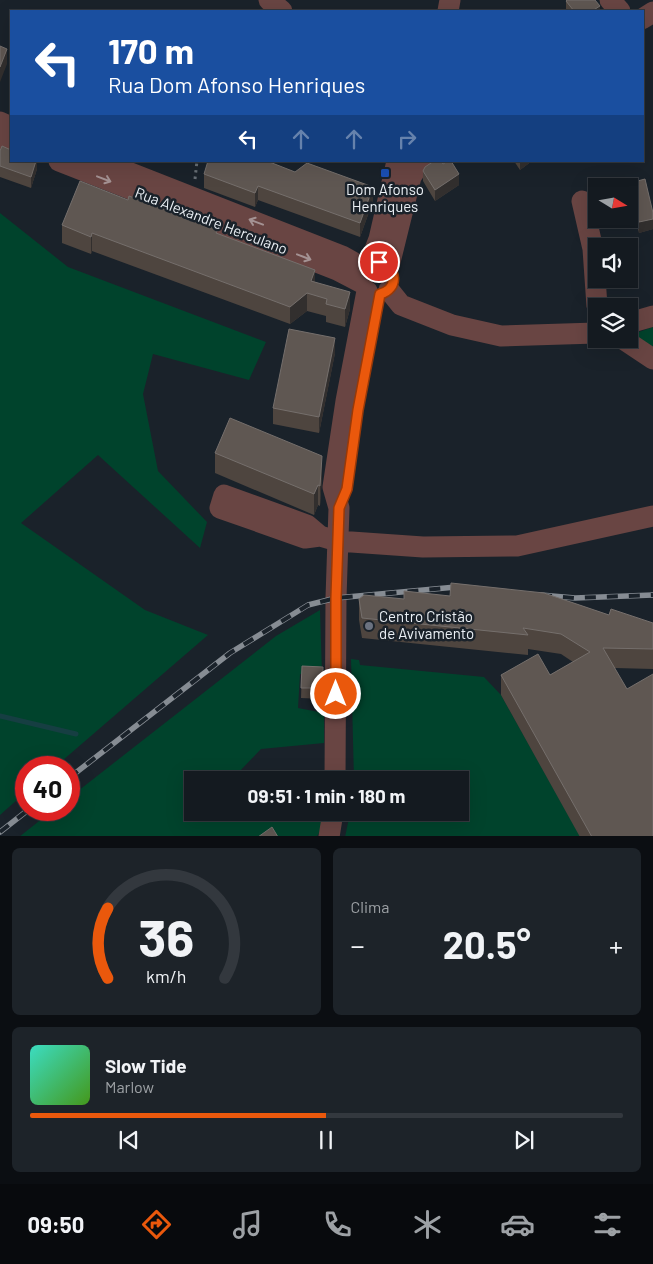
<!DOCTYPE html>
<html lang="pt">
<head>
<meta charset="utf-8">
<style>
  body { margin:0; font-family:Barlow,sans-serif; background:#1d2329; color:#f1f3f6; height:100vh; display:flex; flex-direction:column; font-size:19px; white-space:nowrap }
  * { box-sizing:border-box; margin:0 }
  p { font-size:16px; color:#9da1a5 }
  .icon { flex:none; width:28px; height:28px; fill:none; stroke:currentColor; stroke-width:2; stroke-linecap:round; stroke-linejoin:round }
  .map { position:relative; height:836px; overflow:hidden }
  .side { display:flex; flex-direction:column; gap:12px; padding:12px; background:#0b0e12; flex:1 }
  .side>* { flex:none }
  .guide { position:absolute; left:10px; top:10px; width:634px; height:152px; border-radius:0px; box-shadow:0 5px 20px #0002,0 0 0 1px #33383e; background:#1a4fa0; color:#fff; overflow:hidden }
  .needle { width:32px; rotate:101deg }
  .fabs { position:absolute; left:588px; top:178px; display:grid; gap:10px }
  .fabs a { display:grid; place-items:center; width:50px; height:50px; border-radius:0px; background:#141a20; box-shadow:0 5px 20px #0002,0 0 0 1px #33383e; font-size:25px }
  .speed { position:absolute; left:15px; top:756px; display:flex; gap:10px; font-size:25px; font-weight:700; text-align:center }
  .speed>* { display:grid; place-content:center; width:65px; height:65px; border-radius:50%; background:#141a20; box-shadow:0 5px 20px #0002,0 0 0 1px #33383e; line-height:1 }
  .speed .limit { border:8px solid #d22; background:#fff; color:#111 }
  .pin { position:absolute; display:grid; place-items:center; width:42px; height:42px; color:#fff; margin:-21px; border:2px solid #fff; border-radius:50%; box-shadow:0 1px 5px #0007 }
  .me { position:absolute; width:55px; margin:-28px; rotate:0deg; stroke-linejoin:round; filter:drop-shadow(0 0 4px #0008) }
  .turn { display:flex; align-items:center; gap:18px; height:105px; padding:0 15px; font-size:22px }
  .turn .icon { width:65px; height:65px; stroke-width:2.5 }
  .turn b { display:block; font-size:35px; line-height:42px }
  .lanes { display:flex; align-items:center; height:48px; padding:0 15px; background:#0003; justify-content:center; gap:25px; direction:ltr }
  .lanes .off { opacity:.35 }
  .big { font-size:38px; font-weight:700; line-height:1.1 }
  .side .card { flex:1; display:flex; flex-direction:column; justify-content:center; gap:8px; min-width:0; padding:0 18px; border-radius:8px; background:#1d2329 }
  .side .dial { align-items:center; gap:0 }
  .dial svg { height:130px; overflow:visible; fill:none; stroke:#33383e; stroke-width:7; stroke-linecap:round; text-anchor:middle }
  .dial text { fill:#f1f3f6; stroke:none }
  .song { display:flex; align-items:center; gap:15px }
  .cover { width:60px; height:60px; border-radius:8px; background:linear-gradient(135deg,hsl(170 70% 55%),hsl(100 70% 35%)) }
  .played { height:5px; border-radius:2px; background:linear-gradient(90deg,#ea580c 50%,#33383e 50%) }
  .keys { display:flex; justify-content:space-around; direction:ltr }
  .heat { display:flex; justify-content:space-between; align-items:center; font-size:28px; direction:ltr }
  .side .tiles { flex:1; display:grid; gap:12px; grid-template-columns:1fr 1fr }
  .card:last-child { grid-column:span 2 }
  .trip { position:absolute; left:184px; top:771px; width:285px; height:50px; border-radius:0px; background:#141a20; box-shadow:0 5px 20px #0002,0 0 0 1px #33383e; font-weight:700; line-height:50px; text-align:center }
  .dock { display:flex; height:80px; justify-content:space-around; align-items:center; background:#080a0d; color:#9da1a5 }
  .dock .icon { width:35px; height:35px }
  .dock .on { color:#ea580c }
  .dock b { font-size:22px; color:#f1f3f6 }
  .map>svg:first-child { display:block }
  .green { fill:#00432c }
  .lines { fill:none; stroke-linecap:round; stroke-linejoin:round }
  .stream { stroke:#163e42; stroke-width:5 }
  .path { stroke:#686f76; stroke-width:3; stroke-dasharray:2.5 4; stroke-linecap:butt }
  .minor { stroke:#694543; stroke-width:21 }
  .rail-casing { stroke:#868c93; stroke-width:5.5 }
  .rail { stroke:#1a222a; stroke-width:4; stroke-dasharray:11; stroke-linecap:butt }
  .wall { fill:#4e453f }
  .shaded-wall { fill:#322f2e }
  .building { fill:#5f5752; stroke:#756f6c }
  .oneway { stroke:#a49293 }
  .route-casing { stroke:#983908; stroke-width:12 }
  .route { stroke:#ea580c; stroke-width:9 }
  .transit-dot { fill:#1a4fb4; stroke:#1a222a; stroke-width:2 }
  .worship-dot { fill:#6b7280; stroke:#1a222a; stroke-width:2 }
  .labels { text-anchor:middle; stroke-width:5; stroke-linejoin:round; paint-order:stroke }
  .poi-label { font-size:15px; fill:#ebf0f5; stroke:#1a222a }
  .street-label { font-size:15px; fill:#ebf0f5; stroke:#1a222a }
</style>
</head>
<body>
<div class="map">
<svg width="653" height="837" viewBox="0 0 653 837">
  <rect width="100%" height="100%" fill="#1a222a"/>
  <path class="green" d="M0,213L68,267L266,342L249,380L153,354L143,394L158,471L207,522L200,548L98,455L21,523L145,610L208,635L55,767L26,768V792L0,815Z
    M653,327V347L638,337L639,332Z
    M320,610L322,674H300L298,708L324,713V743L261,749L238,773L245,780H192V812L324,813L321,830L317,836L19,837L53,810H69V798L276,636Z
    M351,659L359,660L360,665L484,677L501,695L580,836L345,837L350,813L460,812V780H354Z"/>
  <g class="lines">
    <path class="stream" d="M0,716L76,734"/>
    <path class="path" d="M195,179L197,161"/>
    <path class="minor" d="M269,0L282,11
      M610,0L620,11
      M448,11L450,0
      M642,19L653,12
      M0,122L11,127
      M0,138L11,143
      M59,161L337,270L362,283
      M100,161L342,256L358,265
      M582,201L593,249L597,306
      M369,265L379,239L397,161
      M389,266L411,177L421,161
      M389,290L401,305L452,325L501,336L596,333
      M629,323L653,316
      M623,339L653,359
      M320,536L305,538L220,508L224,495L307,525L320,536L337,541L423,547L517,546L653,516
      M335,780L336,598L339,508L333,487L346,401L367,291
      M329,837L333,812"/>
    <g class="rail-casing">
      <path id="rail" d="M541,595L575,598L653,595
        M69,778L230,653L308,605L336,598L456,587H464
        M0,832L28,810"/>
    </g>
    <use href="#rail" class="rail"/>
  </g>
  <path class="wall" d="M566,1L600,11H566Z
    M0,151L37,161V169L31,188L0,177Z
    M514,161H532L520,170Z
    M423,171L459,185L435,201L423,181Z
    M204,174L373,201L360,237L258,200L255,207L204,188Z
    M630,183L653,213V229L639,233L630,194Z
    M128,200L218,234L315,282L350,309L345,327L326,322V316L307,311L290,324L92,251L91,254L62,243V225Z
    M335,353L319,433L273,424V408Z
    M215,453L322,476L320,506L318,505L314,515L215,473Z
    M359,599H404L609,615L653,623V669L615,668L653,837H580L501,695V675H550L573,662L561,654L528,649V655L362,638L359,620Z
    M302,666L323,667V699L301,698Z"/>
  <path class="shaded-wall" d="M600,6V11H592Z
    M7,49V64L0,82V67Z
    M36,161H37V169L31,188V177Z
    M520,161H532L520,170Z
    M459,174V185L435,201V190Z
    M258,186V200L255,207V193Z
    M373,187V201L360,237V223Z
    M653,219V229L639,233V222Z
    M92,233V251L91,254V237Z
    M315,270V287L311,281Z
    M350,292V309L345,327V309Z
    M307,293V311L290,324V307Z
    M335,338V353L319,433V417Z
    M322,456V476L320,506V486Z
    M318,485V505L314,515V494Z"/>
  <path class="building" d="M567,0H595L600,6L592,11H574L566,1Z
    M0,46L7,49L0,67Z
    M2,146L11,150V161H36L31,177L0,166V151Z
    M208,161H267L295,172L307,163L373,187L360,223L258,186L255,193L204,174Z
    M434,161H441L443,164L448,161H451L459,174L435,190L423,171L425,167Z
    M645,179L653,213V219L639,222L630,183Z
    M80,181L128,200L129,196L218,229L216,233L315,270L311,281L350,292L345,309L326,304L327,299L307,293L290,307L92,233L91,237L62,225Z
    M289,329L335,338L319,417L273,408Z
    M230,418L322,456L320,486L318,485L314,494L215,453Z
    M451,583L544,593L609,615L611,609L653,623V649L603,648L627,689L653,674V837H592L501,675L538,654L550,675L590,652L561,634L523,628L528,635L362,618L359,599L364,595L404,599V591L450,596Z
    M302,666L323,667V688H301Z
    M272,827L278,837H258Z"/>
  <defs><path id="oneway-shaft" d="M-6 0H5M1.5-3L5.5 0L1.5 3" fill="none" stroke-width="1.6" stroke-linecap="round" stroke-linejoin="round" transform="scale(1.25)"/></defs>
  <g class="oneway">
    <use href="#oneway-shaft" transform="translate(104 179) rotate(21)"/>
    <use href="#oneway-shaft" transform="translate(256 222) rotate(-159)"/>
    <use href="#oneway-shaft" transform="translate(304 257) rotate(21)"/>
  </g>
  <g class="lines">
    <g class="route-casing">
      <path id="route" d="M336,694V598L339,508L347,489L358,410L380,294C399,289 397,267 379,262"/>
    </g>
    <use href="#route" class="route"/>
  </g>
  <rect class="transit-dot" x="380" y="168" width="10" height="10" rx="2.5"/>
  <circle class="worship-dot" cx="369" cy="626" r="5"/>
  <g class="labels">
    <g class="poi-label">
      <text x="385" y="195">Dom Afonso<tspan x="385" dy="17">Henriques</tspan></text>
      <text x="379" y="622" text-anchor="start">Centro Cristão<tspan x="379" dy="17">de Avivamento</tspan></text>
    </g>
    <g class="street-label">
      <text transform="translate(211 221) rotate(21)" y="5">Rua Alexandre Herculano</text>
    </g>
  </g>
</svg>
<div class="fabs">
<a><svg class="needle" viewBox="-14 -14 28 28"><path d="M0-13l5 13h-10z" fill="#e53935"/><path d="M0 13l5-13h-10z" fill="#9da1a5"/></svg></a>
<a><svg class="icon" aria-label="sound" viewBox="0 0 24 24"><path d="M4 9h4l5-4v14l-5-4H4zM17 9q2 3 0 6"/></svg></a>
<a><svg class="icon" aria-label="layers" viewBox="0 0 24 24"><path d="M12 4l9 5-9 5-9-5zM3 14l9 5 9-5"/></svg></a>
</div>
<div class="speed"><div class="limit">40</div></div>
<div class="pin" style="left:379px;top:262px;background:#d93025"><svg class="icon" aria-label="arrive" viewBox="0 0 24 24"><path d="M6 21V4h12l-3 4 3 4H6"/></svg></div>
<svg class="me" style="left:336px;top:694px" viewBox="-20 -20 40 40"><circle r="17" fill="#ea580c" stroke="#fff" stroke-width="3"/><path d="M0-11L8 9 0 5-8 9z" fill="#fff"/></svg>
<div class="trip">09:51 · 1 min · 180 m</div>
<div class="guide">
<div class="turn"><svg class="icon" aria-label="left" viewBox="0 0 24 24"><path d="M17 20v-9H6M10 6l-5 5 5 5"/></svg><div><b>170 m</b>Rua Dom Afonso Henriques</div></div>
<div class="lanes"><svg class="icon" aria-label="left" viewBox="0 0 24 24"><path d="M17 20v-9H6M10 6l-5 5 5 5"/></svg><svg class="icon off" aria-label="ahead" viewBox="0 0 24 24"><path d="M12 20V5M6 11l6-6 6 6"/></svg><svg class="icon off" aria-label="ahead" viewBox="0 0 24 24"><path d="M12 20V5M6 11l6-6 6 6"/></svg><svg class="icon off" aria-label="right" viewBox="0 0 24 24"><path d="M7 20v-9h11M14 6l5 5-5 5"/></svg></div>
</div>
</div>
<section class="side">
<div class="tiles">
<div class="card dial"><svg viewBox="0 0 100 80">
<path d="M14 69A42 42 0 1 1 86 69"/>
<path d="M14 69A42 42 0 0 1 14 26" stroke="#ea580c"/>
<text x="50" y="56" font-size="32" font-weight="700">36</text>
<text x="50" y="72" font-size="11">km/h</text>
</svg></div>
<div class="card"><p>Clima</p>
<div class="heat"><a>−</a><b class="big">20.5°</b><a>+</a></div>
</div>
<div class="card">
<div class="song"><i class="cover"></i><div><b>Slow Tide</b><p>Marlow</p></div></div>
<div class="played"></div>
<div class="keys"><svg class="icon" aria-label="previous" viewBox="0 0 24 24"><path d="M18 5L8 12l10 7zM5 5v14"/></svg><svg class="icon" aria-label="pause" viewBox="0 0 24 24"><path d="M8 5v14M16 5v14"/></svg><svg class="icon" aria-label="next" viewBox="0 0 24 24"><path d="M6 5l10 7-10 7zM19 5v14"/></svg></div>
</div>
</div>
</section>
<nav class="dock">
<b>09:50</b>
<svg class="icon on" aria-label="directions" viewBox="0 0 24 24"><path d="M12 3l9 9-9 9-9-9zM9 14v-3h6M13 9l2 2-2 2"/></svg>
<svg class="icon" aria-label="music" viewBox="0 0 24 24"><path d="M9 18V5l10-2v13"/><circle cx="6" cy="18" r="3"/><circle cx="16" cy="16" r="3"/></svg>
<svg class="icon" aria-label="phone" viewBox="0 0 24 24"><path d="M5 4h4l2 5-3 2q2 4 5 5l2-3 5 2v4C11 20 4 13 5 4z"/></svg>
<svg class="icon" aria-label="climate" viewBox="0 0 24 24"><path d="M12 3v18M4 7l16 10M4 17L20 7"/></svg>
<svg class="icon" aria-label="car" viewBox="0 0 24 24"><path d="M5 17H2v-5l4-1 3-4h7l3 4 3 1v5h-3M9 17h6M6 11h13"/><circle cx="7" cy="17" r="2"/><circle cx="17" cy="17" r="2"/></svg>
<svg class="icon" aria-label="filters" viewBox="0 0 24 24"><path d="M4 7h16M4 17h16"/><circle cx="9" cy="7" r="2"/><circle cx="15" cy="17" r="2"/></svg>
</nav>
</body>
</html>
